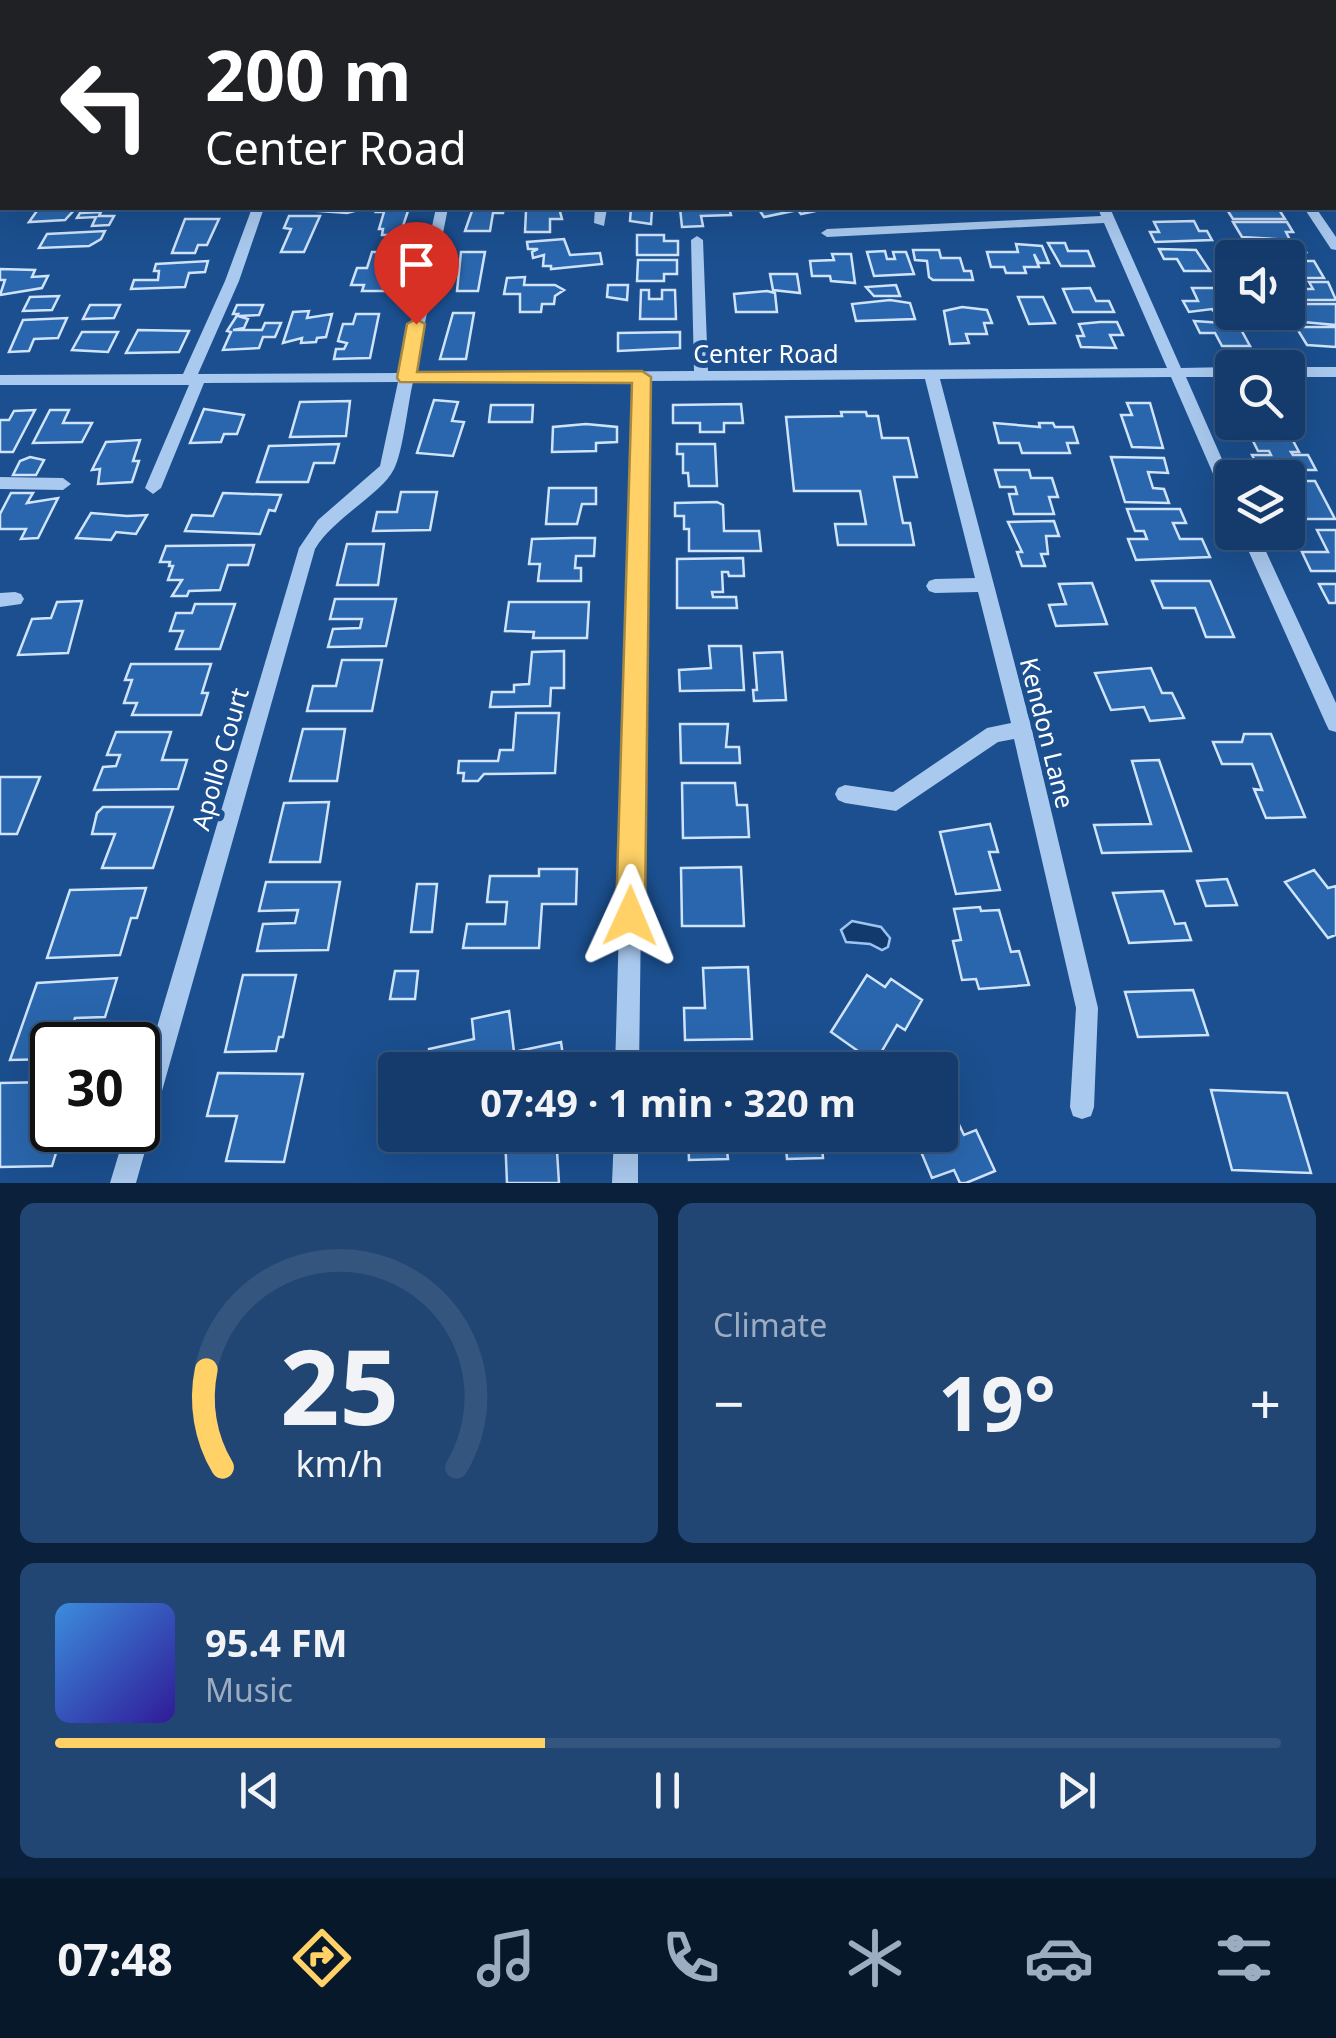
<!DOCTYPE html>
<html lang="en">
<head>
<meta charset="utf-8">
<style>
  body { margin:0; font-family:"Noto Sans",sans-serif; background:#214673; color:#f1f3f6; height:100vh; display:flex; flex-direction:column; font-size:38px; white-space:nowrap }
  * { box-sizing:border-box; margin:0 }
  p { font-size:32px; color:#9dadc1 }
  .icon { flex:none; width:55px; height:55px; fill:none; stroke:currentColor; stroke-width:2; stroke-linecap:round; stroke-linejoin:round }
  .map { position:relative; height:1183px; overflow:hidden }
  .drawer { display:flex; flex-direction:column; gap:20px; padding:20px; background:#0b203b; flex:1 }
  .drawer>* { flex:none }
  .hud { position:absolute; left:0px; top:0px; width:1338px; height:210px; box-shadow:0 10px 40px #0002,0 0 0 2px #33557e; background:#202124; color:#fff; overflow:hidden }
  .fabs { position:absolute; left:1215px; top:240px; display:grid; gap:20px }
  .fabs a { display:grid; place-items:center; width:90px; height:90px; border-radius:10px; background:#143b6b; box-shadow:0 10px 40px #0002,0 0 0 2px #33557e; font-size:50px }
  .speed { position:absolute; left:30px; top:1022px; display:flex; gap:20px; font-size:50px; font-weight:700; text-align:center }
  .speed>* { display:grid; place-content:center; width:130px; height:130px; border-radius:50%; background:#143b6b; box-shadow:0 10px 40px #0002,0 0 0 2px #33557e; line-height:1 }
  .speed .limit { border:5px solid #111; border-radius:15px; background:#fff; color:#111 }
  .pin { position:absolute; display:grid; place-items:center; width:85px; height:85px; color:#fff; margin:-102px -42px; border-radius:50% 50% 50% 0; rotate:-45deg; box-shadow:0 0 10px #0007 }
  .pin .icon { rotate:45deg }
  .me { position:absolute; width:110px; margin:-55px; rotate:1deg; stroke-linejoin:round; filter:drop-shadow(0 0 8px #0008) }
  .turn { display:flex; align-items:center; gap:35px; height:210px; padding:0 40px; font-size:45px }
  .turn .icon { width:130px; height:130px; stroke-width:2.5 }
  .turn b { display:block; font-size:70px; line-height:85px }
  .big { font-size:75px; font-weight:700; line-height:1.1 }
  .drawer .card { flex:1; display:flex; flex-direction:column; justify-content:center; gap:15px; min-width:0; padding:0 35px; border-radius:15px; background:#214673 }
  .drawer .dial { align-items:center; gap:0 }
  .dial svg { height:260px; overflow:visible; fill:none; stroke:#33557e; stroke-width:7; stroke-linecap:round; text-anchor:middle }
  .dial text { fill:#f1f3f6; stroke:none }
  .song { display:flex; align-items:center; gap:30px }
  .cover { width:120px; height:120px; border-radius:15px; background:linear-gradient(135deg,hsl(210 70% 55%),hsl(250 70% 35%)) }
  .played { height:10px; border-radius:5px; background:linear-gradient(90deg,#ffd166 40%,#33557e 40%) }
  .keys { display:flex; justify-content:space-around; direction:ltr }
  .heat { display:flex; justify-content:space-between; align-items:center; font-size:55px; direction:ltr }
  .drawer .tiles { flex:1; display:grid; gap:20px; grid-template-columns:1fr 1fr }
  .card:last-child { grid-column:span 2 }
  .trip { position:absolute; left:378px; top:1052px; width:580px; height:100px; border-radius:10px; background:#143b6b; box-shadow:0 10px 40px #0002,0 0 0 2px #33557e; font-weight:700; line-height:100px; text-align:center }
  .tabs { display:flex; height:160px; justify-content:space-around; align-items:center; background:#08182b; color:#9dadc1 }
  .tabs .icon { width:70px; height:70px }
  .tabs .active { color:#ffd166 }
  .tabs b { font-size:45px; color:#f1f3f6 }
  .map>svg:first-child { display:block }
  .water { fill:#123a6d; stroke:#9cc4f0; stroke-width:2.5 }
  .building { fill:#2a66ad; stroke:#cfe3fa; stroke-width:2.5 }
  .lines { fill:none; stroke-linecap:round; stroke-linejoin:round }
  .minor { fill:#a9c9ee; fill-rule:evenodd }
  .major { fill:#f0f6ff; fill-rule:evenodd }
  .route { fill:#ffd166; stroke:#a68842; stroke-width:2.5 }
  .labels { text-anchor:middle; stroke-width:10; stroke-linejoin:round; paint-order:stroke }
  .street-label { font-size:25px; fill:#fff; stroke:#1b4f8f }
</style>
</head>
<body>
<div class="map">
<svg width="1336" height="1183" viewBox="0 0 1336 1183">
  <rect width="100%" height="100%" fill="#1b4f8f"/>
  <path class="water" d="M852,921L881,927L890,938L888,947L882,950L870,944L846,942L841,930Z"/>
  <path class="building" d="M39,208H76L65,220L29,222Z
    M366,208L347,213L292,209V208Z
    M378,208H409L400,235H382L383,229H379L384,212H376Z
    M473,208H504L503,213H493L490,231H465Z
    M545,208H559L562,219H550V232H525L526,211Z
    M631,208H652L651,224L630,221Z
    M680,208H729L731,215L701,216L703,226L682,227Z
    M758,208H817H814L816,211L801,214L798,210L764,217Z
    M1226,208H1278L1285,219H1233Z
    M101,212L99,216H114L109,225L92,226L96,217L77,218L80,213Z
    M289,216H320L304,252H281L291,229L284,228Z
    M185,219H219L207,245H198L195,253H172Z
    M1194,221L1199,231H1207L1212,240L1155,242L1150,232H1159L1154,222Z
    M1233,222H1287L1293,232H1286L1290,240L1242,237Z
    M105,231L101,239L89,246L39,248L47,234Z
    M637,235H664V241H678V255H637Z
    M564,239L570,255L600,253L602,264L551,269V266H543L544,255L533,258L532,252L538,249H528L527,242Z
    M1245,242H1300L1306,252H1298L1303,260L1254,257Z
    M1048,243H1065L1068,251H1088L1094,266H1061Z
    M1016,244L1042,246L1049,263H1039L1034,254L1039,267H1024L1026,273H1006L1004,267H991L987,252H1018Z
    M1159,249L1196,250L1210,271H1184L1177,259H1164Z
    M913,250H939L941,258H960L964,271H971L973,280H933L929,277L927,261L915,260Z
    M885,251L887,259H895L893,252H906L914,274L874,276L867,252Z
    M372,252H398L384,291H362L364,285H351L357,268H367Z
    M461,252H485L478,291H457Z
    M832,254H851L855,283L831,281L830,276H812L810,261L834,260Z
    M638,260H677V274H664V281H637Z
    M208,261L205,272L189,273L185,287L131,289L134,280H158L159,271H154L156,264Z
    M1288,261L1292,268H1299L1295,261H1314L1324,278H1288Z
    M0,269L35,270L32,277L48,276L42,288L0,295L5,280H0Z
    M770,274H797L800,293L773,290Z
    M525,277L524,285H555L564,290L555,296L554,304H542L541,312H520V294H504L507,278Z
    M1288,282H1301L1306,289H1313L1309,282H1328L1336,300H1288Z
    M608,285H628L627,300L607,297Z
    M896,285L900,296H874L866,287Z
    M1090,288L1096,301H1109L1114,312H1073L1063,289Z
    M1192,288H1218L1225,300H1232V312L1264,313H1215L1212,309L1189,312L1183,301H1198Z
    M641,290H649V299H662V290H675L676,319H640Z
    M767,291L775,293L777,312H736L734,294Z
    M59,296L52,310L23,311L30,297Z
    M1018,297H1043L1055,323L1029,324Z
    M890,300L910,303L915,319L856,321L852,304Z
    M1288,304H1336V325L1292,321Z
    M90,305H120L114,318L83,319Z
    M237,305H263L259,315L238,316L248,319L244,328L233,330H262L265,323H281L275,337H263L259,348L223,350L231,332L227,331L238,314H233Z
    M962,307L987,310L992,323H984L987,334H966L969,343L950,344L944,311Z
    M309,311L307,318L332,314L326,337L317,338L316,342L301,343L302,338L283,343L293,312Z
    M453,313H474L466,359H440Z
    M356,314H379L370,358L334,359L336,349H344L347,343L338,341L343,324H353Z
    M67,318L58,338L34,339L29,351L9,352L23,320Z
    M1194,321L1238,324L1250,346H1222L1215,333H1200Z
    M1100,322H1117L1123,335H1110L1116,348L1081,347L1077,336H1084L1079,324Z
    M1296,327H1336V347L1307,345Z
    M138,330L189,331L179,352L126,353Z
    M82,332H118L108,352L72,350Z
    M680,332V348L618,351V333Z
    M434,400L458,402L452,421L464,422L453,456L417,453Z
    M350,401L346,436L290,437L300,402Z
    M1127,403H1150L1163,448L1132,447L1121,415H1132Z
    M741,404L743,423H724V432H700V423H673V405Z
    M491,405H533L532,422H489Z
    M204,409L244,415L237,434H224L221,442L190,443Z
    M35,410L13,452H0V420H9L14,411Z
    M50,410H69L63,423H92L82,442L33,443Z
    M841,412H866L867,416H878L882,438H908L917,477H894L903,523H910L914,545H838L835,524H866L860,491H794L786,417L842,416Z
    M994,423L1040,427L1039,423H1053L1055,427H1073L1078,443H1067L1070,453H1022L1019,443H999Z
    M586,424L617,427V442L596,443V451L552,452L553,427Z
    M1250,435H1290L1299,452H1291L1293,455H1308L1316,470H1260L1252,455H1271L1269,451H1258Z
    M140,440L133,461H139L132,482L98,484L100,469L92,470L106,442Z
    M339,444L334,463H314L308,482H257L269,446Z
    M677,444H715L717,486H689L688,473H683V454H677Z
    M30,457L44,460L36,475H13L20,461Z
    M1111,457L1164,458L1168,473L1148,472L1153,488L1164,489L1169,503L1125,502Z
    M995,470H1029L1031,478H1052L1058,497H1049L1054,514H1014L1009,494H1017L1015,487H1000Z
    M1288,481H1315L1335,519H1296L1288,501Z
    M549,488H596V504H582L577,524H546Z
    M401,492H437L430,530L373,531L377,512H397Z
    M11,493H33L27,503L58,498L38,538L21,539L26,529H0V514Z
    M223,493L281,495L275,511L269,510L260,534L185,531L192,515L213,516Z
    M717,502L723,505L724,531H759L761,551H689V529H684V516H675V503Z
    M1127,509H1180L1186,523H1173L1180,539H1202L1210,557L1136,560L1128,539H1147L1144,531H1135Z
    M91,513L127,516L147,515L136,534L116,532L111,540L76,538Z
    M1054,521L1059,536H1046L1048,554H1041L1045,566H1022L1017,552H1022L1008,522Z
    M1317,530H1336V571H1311L1302,552H1328Z
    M573,538H595L594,556H576L575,568H581V581H538L540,564H529L532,539Z
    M347,544H384L378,585H337Z
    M254,545L248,565H228L220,590L189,591L187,596H172L182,580H168L173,566H169L170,562H160L166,546Z
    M743,558L744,576H729L728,572H722L723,592H712L713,597H736L737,608H677V559Z
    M1152,581H1210L1234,637H1206L1195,608H1163Z
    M1092,583L1107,624L1056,626L1049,605L1066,604L1059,584Z
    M1319,584H1336V603H1329Z
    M335,599H396L386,646L328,647L333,629L360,628L362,619H330Z
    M82,601L68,653L18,655L32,619L51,618L57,602Z
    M509,602H589L587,638H533L534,632L505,631Z
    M195,604H235L220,649H176L183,631H170L176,613H192Z
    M709,646H741L744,690L680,691L679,670L711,668Z
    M564,651V688H551L550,706L490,707L492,692H514V685L529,684L532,652Z
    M782,652L786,700L754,701L753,690H757L754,653Z
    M342,660H382L372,711H307L313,686H336Z
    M131,664H211L202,693H208L201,715H132L137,703H124L132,680H125Z
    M1151,668L1162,693H1172L1184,718L1150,721L1144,707L1111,710L1095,673Z
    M516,713H559L555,773L484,774L478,781H463L464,773H458L459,761H498L500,750H513Z
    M680,724H728L726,747H739L740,763H681Z
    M303,729H345L337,781H290Z
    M116,732H171L162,760H187L178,789L94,790L103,767L116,766L120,755H107Z
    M1244,734H1271L1305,817L1266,818L1254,789L1262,790L1252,764H1222L1213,742H1242Z
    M1159,760L1191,851L1102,853L1094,825L1151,824L1132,761Z
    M0,777H40L17,834H0Z
    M682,783H735L737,805H747L749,837L683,838Z
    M329,802L320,862H270L284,803Z
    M103,807H173L153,868H102L115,834H92L97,813Z
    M990,824L998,852H989L1000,890L956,894L940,832Z
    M741,867L744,926H682L681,868Z
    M539,869H577L576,904H542L539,948H463L467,924H505L507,902H487L490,876H539Z
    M1314,870L1328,888L1336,886V935L1328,938L1285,882Z
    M1227,879L1237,905L1206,906L1197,881Z
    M266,882H340L328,950L257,951L263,924L295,923L298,910L259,911Z
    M417,884H437L432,932H411Z
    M146,888L137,918H131L120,955L47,958L70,890Z
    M1163,891L1175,924L1185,923L1191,940L1129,943L1113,893Z
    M980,907L981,911L999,910L1011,952L1019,951L1029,985L979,989L976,979L962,980L953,941L961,940L954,909Z
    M748,967L752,1039L685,1040L684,1008H705L703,968Z
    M395,971H418L415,999H390Z
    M243,975H296L283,1037H279L276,1051L225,1052Z
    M867,975L885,987L891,979L922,1000L905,1030L897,1025L875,1063L831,1032Z
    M117,978L105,1017L75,1018L66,1045H52V1059L10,1060L37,983Z
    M1193,990L1208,1035L1138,1037L1125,992Z
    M509,1011L514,1052L561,1042L565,1070H430L429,1049L474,1039L472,1019Z
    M757,1064V1070H702V1065Z
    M218,1073L303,1074L284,1162L226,1161L237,1116H207Z
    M52,1082V1130H63L52,1166L0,1167V1083Z
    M940,1085L964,1135L976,1130L995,1171L966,1183H960L954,1170L932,1178L914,1135H940Z
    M1211,1090L1287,1093L1311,1173L1232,1170Z
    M505,1135H556L559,1183H507Z
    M688,1135H781L782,1150L727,1151L728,1159L689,1160Z
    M785,1135H821L823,1158L787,1159Z"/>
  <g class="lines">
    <path class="minor" d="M1265,0H1275L1277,2H1267Z
      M1335,57H1336V63H1335Z
      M0,73H2V79H0Z
      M1335,156H1336V164H1335Z
      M252,208H264L239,281L198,374L400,373L436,208H448L415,373L694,371L691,240L697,236L703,240L708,371L1167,368L1104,223L827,237L821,233L827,229L1101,216L1098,208H1110L1181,368L1232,367L1233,368L1232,377H1186L1232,482V505L1224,499L1171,377L940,379L1032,730L1098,1008L1094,1107L1091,1116L1082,1119L1073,1116L1070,1107L1076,1008L1014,739L998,742L896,811L845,803L838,800L835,794L838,788L845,785L893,792L987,728L1011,723L978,592L935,593L929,591L926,586L929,581L935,579L975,578L925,379L648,381L639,1070H615L634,381L413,382C408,403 403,452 394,469C382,494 334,517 315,549L136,1183H110L126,1130H138V1091L299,548L318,520L380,466L398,382L204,383L161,488L153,494L145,488L189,385H0V375L183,374L225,281Z
      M595,208H607L604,226L594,223Z
      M1304,208H1316L1336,237V250L1331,249Z
      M1288,367H1336V377H1288Z
      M0,477L63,478L71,484L63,490L0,489Z
      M1240,532H1257L1336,703V732L1329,730L1326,724Z
      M15,592L21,594L24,599L21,604L0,607V593Z
      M614,1135H638V1183H612Z"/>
    <path class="major" d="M961,0H1028L1029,2H963Z
      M1335,5H1336V13H1335Z"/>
  </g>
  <path class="route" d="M416,319L425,324L417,372L642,371L651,377L645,916L641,926L630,930L620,926L616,916L632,383L400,382L397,378L407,324Z"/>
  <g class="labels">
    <g class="street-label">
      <text x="766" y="363">Center Road</text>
      <text transform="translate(1047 733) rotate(76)" y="9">Kendon Lane</text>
      <text transform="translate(220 759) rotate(-74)" y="9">Apollo Court</text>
    </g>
  </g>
</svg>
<div class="fabs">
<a><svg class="icon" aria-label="sound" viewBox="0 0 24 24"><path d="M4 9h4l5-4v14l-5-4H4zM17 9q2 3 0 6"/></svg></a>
<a><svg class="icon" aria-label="search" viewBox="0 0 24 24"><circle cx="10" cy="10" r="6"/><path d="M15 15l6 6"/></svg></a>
<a><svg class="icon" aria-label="layers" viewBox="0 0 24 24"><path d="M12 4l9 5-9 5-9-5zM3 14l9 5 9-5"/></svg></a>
</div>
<div class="speed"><div class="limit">30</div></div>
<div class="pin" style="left:416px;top:324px;background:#d93025"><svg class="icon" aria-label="arrive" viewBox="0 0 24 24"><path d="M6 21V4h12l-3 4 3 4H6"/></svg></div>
<svg class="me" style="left:630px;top:916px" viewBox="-20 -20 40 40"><path d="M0-17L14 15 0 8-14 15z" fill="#ffd166" stroke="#fff" stroke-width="4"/></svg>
<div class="trip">07:49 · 1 min · 320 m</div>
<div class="hud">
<div class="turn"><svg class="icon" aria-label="left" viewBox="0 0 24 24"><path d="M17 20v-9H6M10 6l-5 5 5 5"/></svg><div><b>200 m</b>Center Road</div></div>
</div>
</div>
<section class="drawer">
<div class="tiles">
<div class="card dial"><svg viewBox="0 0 100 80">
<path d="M14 69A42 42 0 1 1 86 69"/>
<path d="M14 69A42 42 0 0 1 9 39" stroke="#ffd166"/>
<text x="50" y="56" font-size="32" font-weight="700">25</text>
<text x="50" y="72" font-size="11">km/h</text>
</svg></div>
<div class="card"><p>Climate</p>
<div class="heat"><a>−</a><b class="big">19°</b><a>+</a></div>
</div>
<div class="card">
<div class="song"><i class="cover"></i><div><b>95.4 FM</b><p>Music</p></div></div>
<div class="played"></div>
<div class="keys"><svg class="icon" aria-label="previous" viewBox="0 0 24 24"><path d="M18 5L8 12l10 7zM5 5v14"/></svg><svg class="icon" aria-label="pause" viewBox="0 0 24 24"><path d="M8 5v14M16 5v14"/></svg><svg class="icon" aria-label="next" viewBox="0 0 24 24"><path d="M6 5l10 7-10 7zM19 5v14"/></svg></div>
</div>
</div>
</section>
<nav class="tabs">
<b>07:48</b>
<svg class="icon active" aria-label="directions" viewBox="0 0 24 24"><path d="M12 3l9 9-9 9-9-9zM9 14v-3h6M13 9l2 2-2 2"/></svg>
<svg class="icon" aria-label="music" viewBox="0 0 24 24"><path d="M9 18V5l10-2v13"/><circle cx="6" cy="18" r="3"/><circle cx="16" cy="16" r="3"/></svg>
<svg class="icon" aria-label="phone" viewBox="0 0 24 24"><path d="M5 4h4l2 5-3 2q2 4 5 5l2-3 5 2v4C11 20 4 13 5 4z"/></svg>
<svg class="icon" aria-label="climate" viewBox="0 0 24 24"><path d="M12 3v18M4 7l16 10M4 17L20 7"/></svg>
<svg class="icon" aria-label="car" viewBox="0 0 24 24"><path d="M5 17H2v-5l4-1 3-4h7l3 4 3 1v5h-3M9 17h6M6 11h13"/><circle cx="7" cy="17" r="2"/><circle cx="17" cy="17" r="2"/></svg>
<svg class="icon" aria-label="filters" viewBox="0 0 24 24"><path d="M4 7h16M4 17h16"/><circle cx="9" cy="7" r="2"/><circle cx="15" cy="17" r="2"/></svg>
</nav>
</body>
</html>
